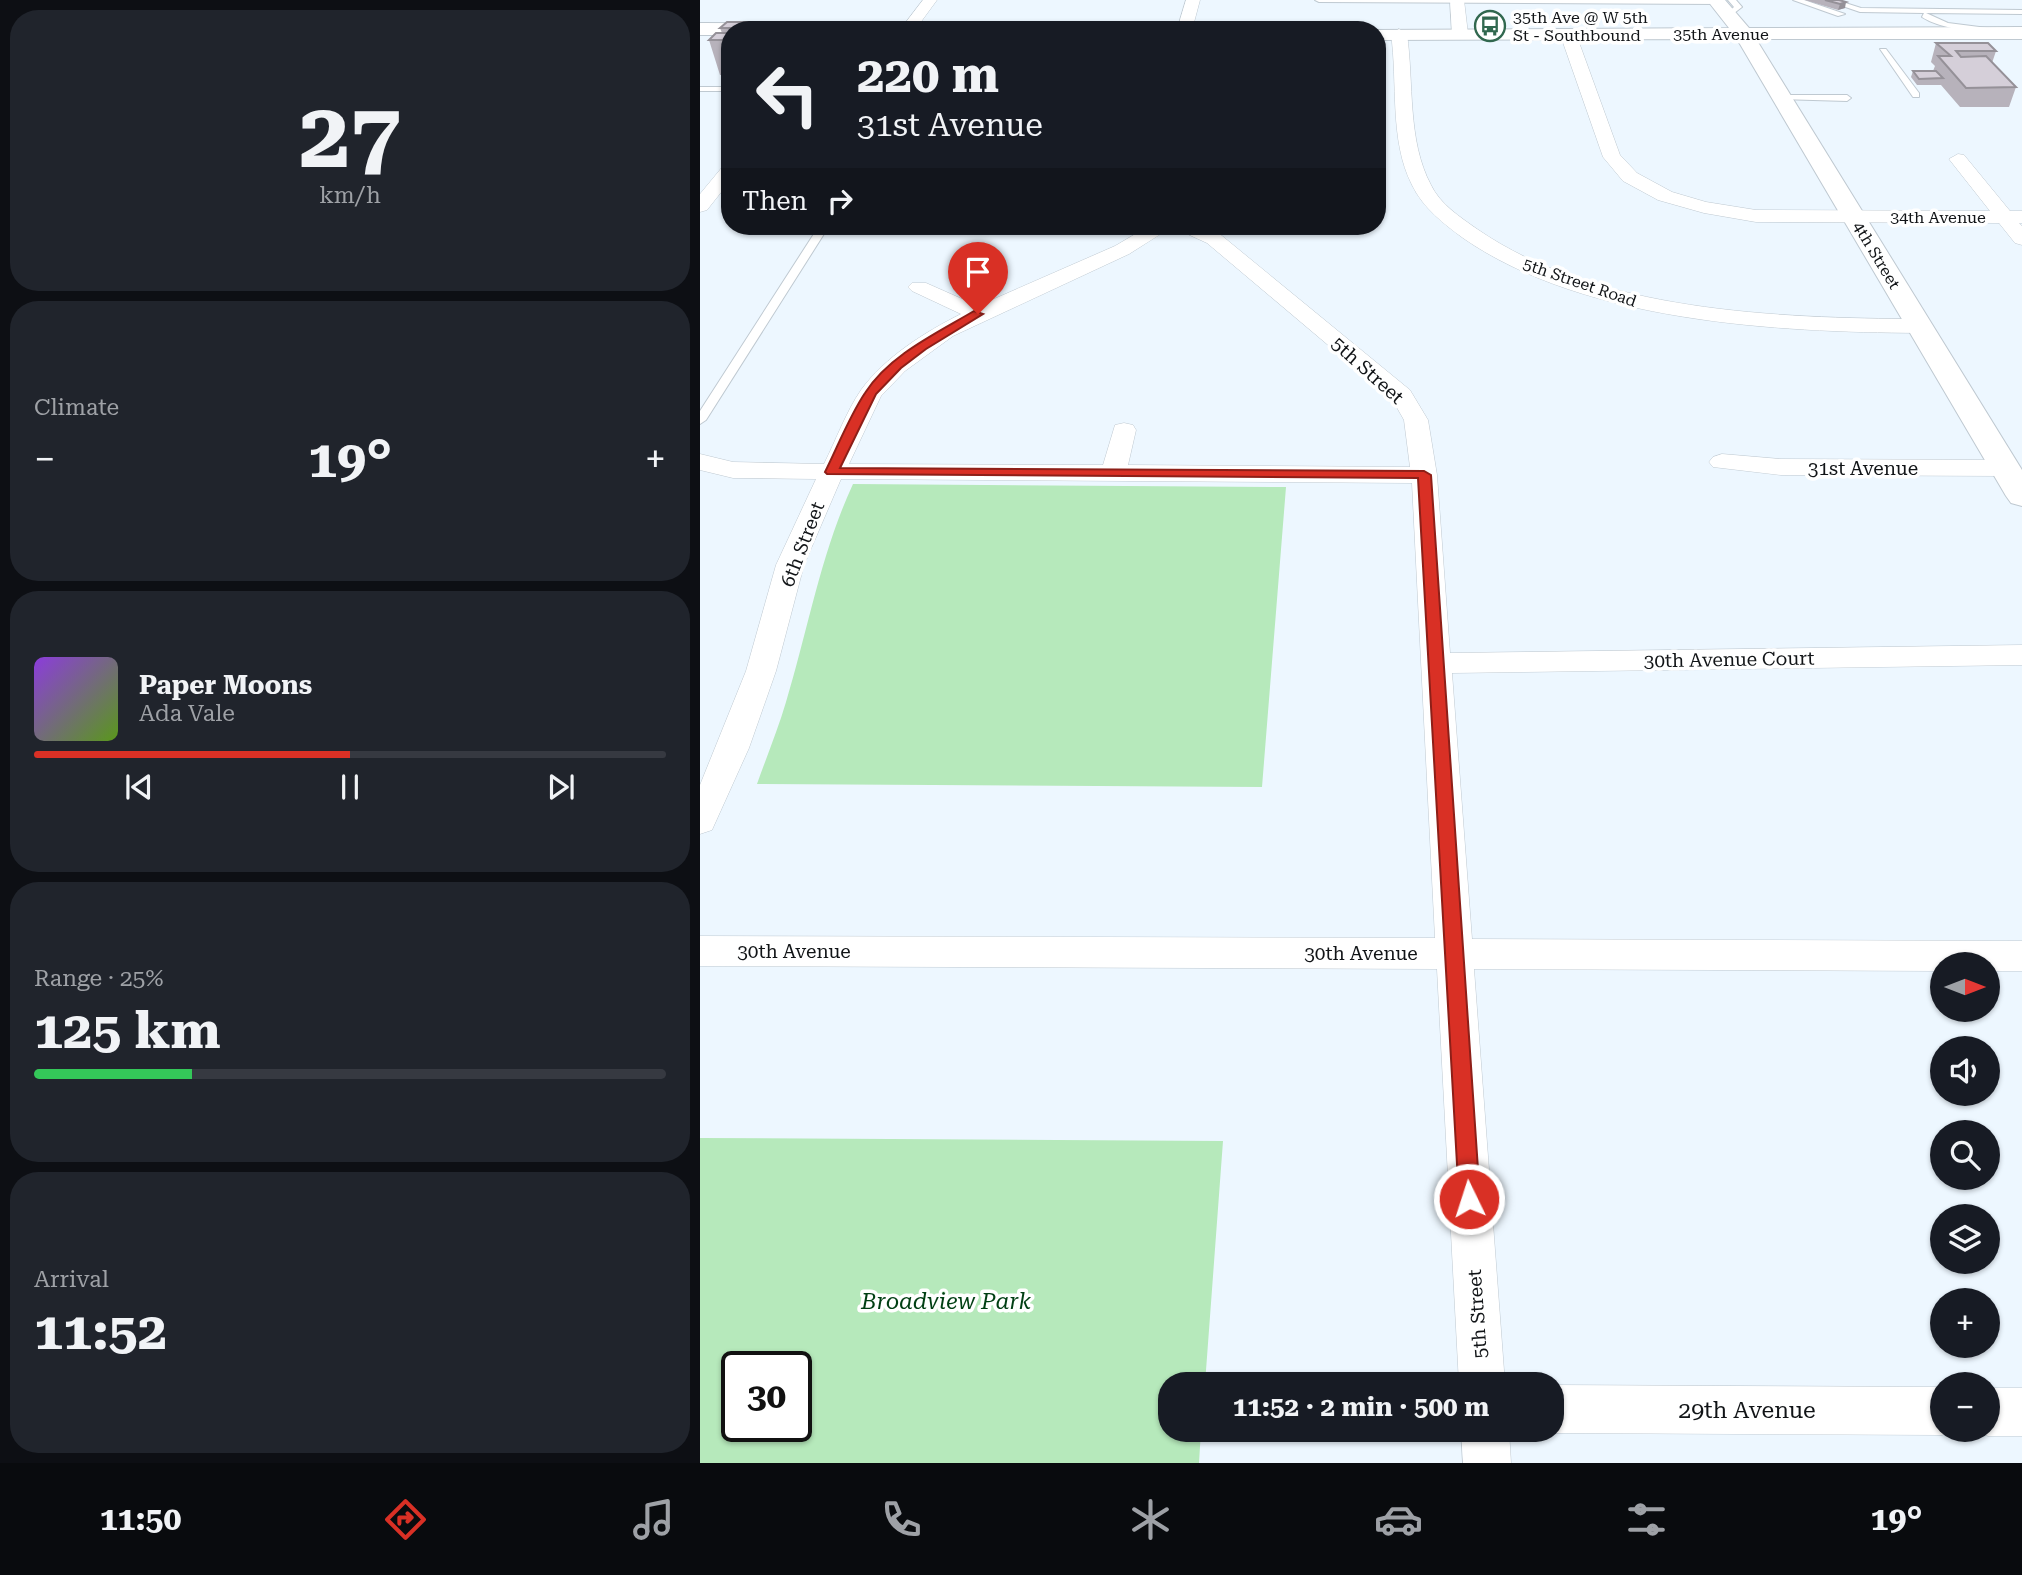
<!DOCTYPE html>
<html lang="en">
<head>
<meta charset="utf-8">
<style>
  body { margin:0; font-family:"Roboto Serif",serif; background:#20242c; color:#f1f3f6; height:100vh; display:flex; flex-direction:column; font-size:26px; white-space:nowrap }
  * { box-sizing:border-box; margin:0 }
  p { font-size:23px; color:#9ea1a6 }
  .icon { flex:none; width:38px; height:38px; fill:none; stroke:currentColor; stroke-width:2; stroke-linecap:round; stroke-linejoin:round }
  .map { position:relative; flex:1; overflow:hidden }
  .sheet { display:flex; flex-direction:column; gap:10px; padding:10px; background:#0d0f14; width:700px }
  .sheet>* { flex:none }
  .top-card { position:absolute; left:21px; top:21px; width:665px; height:214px; border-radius:28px; box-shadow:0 2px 5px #0004; background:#171b24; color:#f1f3f6; overflow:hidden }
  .needle { width:46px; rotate:90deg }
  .tools { position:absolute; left:1230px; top:952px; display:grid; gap:14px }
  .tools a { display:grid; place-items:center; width:70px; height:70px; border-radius:50%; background:#171b24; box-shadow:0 2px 5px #0004; font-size:35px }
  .speed { position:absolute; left:21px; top:1351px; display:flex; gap:14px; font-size:35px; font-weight:700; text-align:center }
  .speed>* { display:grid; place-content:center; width:91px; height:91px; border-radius:50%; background:#171b24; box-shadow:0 2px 5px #0004; line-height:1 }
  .speed .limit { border:4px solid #111; border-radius:10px; background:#fff; color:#111 }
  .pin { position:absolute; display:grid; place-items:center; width:60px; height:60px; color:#fff; margin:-72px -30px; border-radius:50% 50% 50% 0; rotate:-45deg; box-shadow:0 0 7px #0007 }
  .pin .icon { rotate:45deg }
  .me { position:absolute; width:77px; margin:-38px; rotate:356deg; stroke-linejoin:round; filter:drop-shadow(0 0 5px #0008) }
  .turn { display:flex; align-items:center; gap:24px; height:147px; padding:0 21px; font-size:32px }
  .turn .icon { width:91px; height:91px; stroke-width:2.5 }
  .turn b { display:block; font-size:49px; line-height:60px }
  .then { display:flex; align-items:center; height:66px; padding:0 21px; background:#0003; gap:14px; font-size:26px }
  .big { font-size:52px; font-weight:700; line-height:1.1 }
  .sheet .card { flex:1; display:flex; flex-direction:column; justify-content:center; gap:10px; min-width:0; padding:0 24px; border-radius:28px; background:#20242c }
  .sheet .dial { align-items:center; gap:0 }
  .dial b { font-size:91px; line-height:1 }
  .song { display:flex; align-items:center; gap:21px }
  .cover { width:84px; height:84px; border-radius:10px; background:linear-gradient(135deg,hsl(270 70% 55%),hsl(90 70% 35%)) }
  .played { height:7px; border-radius:4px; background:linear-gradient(90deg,#d93025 50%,#363941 50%) }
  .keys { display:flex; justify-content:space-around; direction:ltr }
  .heat { display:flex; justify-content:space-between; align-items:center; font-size:38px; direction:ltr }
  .charge { height:10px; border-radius:5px; background:linear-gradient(90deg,#34c759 25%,#363941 0) }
  .trip { position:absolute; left:458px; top:1372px; width:406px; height:70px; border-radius:28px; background:#171b24; box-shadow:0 2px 5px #0004; font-weight:700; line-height:70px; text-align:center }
  .dock { display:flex; height:112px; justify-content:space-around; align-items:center; background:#090b0e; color:#9ea1a6 }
  .dock .icon { width:49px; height:49px }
  .dock .active { color:#d93025 }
  .dock b { font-size:32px; color:#f1f3f6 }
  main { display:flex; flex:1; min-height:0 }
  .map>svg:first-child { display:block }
  .green { fill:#b6e9bb; fill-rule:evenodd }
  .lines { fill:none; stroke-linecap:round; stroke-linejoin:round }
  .lane-casing { stroke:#bfc9d1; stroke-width:2 }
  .street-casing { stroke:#bfc9d1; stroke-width:1 }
  .secondary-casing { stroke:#bfc9d1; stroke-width:2 }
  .lane { fill:#fff; fill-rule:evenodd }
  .street { fill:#fff; fill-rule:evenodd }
  .secondary { fill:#fff; fill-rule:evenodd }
  .wall { fill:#b7b2bb }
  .shaded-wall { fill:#959198 }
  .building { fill:#d5cfd9; stroke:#959198; stroke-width:2 }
  .route { fill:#d93025; stroke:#8d1f18; stroke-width:2 }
  .labels { text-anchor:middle; stroke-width:7; stroke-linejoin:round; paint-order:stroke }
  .far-poi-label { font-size:16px; fill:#111417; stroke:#fff; text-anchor:start }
  .far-street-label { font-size:16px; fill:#111417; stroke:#fff }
  .street-label { font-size:19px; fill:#111417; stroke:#fff }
  .near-park-label { font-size:23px; font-style:italic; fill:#003f13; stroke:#fff }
  .near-street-label { font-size:23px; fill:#111417; stroke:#fff }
</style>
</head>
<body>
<main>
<section class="sheet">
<div class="card dial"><b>27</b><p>km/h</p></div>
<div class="card"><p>Climate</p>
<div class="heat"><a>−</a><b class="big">19°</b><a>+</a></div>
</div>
<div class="card">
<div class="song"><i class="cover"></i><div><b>Paper Moons</b><p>Ada Vale</p></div></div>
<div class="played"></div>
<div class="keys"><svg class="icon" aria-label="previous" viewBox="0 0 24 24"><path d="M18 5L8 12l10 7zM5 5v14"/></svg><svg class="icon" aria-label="pause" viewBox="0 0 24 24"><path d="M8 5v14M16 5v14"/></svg><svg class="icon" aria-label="next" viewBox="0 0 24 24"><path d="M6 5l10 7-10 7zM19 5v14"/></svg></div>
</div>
<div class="card"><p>Range · 25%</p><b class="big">125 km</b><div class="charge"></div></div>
<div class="card"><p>Arrival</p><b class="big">11:52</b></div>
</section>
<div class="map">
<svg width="1322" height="1463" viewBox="0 0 1322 1463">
  <rect width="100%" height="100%" fill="#edf7ff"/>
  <path class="green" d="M153,484L586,487L562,787L57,784C67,756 78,729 86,702C108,629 121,553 153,484Z
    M0,1138L523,1141L505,1384H471V1430H501L499,1463H0ZM37,1367H96V1426H37Z"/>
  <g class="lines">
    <g class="lane-casing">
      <path id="lane" d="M615,0H1019L1022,2L1018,4L619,2Z
        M1028,0H1036L1042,7L1029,17L1025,15L1034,7Z
        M1093,0H1104L1145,14L1138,16Z
        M1125,0H1136L1161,8L1322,10V14L1226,13L1248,23L1295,29C1279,36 1237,27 1222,17L1224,13L1160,12Z
        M1180,49H1186L1219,93V97H1213Z
        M0,87H30V91H0Z
        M1082,95H1147L1151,98L1147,101L1079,99V95Z
        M119,226H129L6,420L0,424V411Z"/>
    </g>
    <g class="street-casing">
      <path id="street" d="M223,0H237L215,30H200Z
        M486,0H500L492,30H477Z
        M750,0H764L768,34L765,37L760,39L752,34Z
        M699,29L707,34C714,83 707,140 731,185C740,204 760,217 777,229C897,312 1077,318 1219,319L1227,321L1230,326L1227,331L1219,333C1076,332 884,322 763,238C744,224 723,208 712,185C689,140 698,83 691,34Z
        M868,29L876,34L920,155L937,173L972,192L1006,202L1056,210L1290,211L1249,159L1258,154L1264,155L1310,211H1322V223H1319L1322,226V245L1315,243L1299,223L1056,222L1004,213L958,200L923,181L903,157L860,34Z
        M30,164V181L7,210L0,212V194L24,165Z
        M449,226H498L521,235L710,390L728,420L737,475L750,653L1322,645V665L752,673L772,939L1322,941V971H1288V964H1242V971L774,969L805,1384H759L737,969L0,966V936L735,938L712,483L141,479L104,565L76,671L49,748L12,830L0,834V785L46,671L76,565L116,479L33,478L0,470V454L33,462L124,464C136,440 146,412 161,390C185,357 225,332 261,314L212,291L208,287L212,283H226L278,306L415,246ZM472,227L507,243L692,399L704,420L710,467L428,465L436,430L433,425L424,423L415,425L403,465L149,464L181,396L205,371L253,336L429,254Z
        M1022,454L1081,459L1305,460L1314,463L1318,468L1314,473L1305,476L1081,475L1013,467L1009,462L1013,457Z
        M852,1385L1242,1387V1430H1254L1242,1435L852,1433L845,1430H852Z
        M1288,1388H1322V1436H1288L1274,1430H1288Z
        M761,1430H809L811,1463H763Z"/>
    </g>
    <g class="secondary-casing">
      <path id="secondary" d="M1007,0H1025L1049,28L1322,27V39H1056L1322,470V506L1311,503L1306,496L1037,39L677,40V30H672L1029,28Z
        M0,23L210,24L219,30H30V35H0Z"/>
    </g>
    <use href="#lane" class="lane"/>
    <use href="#street" class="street"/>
    <use href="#secondary" class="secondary"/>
  </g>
  <path class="wall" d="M1105,0H1139L1145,8L1138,10Z
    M27,22L76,30H30V75H20L9,40L22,33L20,28Z
    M1236,43L1296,51L1292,63L1316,87L1309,107H1260L1241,85H1217L1211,77L1213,71H1233L1235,66L1231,62Z"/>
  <path class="shaded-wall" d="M1146,2L1145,8L1138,10L1140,4Z
    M74,22L76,30H68L67,28Z"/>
  <path class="building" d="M1125,0H1139L1146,2L1140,4Z
    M27,22H74L67,28H20Z
    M16,33H30V40H9Z
    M1236,43H1288L1296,51H1256L1261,57L1286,56L1316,87L1266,88L1238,56H1251Z
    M1213,71H1236L1243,78L1219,79Z"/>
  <path class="route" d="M274,311L283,314L226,349L201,368L176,394L140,468L724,471L731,475L780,1199L777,1207L769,1210L762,1207L759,1199L718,478L127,474L125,472C138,446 149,417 165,393C189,355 237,333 274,311Z"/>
  <defs>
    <g id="bus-ring" transform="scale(1.575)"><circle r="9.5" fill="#fff" stroke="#31684f" stroke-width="1.5"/><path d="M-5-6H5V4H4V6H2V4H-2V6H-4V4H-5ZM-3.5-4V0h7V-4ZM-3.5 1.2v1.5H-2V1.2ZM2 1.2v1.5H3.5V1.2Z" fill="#31684f"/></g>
  </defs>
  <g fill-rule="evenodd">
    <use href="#bus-ring" x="790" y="26"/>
  </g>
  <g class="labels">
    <g class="far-poi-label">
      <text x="813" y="23">35th Ave @ W 5th<tspan x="813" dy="18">St - Southbound</tspan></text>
    </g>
    <g class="far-street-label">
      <text x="1021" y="40">35th Avenue</text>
      <text x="1238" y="223">34th Avenue</text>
      <text transform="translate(1177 255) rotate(59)" y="6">4th Street</text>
      <text transform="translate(880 282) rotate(19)" y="6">5th Street Road</text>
    </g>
    <g class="street-label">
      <text transform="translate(668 370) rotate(42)" y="7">5th Street</text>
      <text x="1163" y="475">31st Avenue</text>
      <text transform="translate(102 544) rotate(-69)" y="7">6th Street</text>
      <text transform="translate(1029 659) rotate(-1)" y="7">30th Avenue Court</text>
      <text x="94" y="958">30th Avenue</text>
      <text x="661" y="960">30th Avenue</text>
      <text transform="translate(777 1314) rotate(-94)" y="7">5th Street</text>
    </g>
    <g class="near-park-label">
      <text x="246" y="1309">Broadview Park</text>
    </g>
    <g class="near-street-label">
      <text x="1047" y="1418">29th Avenue</text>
    </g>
  </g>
</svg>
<div class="tools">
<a><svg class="needle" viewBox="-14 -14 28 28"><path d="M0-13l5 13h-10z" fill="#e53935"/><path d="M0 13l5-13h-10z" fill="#9ea1a6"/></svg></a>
<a><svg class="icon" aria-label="sound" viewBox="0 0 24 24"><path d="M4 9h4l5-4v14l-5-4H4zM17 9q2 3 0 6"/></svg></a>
<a><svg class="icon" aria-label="search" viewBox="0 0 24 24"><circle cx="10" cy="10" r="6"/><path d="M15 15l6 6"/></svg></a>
<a><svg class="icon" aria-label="layers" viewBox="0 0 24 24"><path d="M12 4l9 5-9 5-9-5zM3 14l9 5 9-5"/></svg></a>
<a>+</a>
<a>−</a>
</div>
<div class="speed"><div class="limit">30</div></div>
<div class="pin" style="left:278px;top:314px;background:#d93025"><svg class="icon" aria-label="arrive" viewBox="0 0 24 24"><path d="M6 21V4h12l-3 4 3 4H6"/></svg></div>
<svg class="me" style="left:769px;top:1199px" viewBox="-20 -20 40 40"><circle r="17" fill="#d93025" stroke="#fff" stroke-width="3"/><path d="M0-11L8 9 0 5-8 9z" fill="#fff"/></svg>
<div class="trip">11:52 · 2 min · 500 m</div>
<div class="top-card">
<div class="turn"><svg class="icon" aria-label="left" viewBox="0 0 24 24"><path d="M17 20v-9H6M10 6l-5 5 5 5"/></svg><div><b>220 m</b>31st Avenue</div></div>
<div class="then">Then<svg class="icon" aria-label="right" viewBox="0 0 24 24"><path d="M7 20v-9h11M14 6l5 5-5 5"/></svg></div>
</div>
</div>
</main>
<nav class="dock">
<b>11:50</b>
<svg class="icon active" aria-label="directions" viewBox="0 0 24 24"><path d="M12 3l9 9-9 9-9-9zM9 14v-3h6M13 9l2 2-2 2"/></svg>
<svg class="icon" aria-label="music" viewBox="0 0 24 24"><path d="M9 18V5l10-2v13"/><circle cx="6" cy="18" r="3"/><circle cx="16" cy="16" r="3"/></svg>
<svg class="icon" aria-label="phone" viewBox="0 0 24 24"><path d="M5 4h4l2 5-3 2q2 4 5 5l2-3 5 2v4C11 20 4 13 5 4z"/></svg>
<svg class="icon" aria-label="climate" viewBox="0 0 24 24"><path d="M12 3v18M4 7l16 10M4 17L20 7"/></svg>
<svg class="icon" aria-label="car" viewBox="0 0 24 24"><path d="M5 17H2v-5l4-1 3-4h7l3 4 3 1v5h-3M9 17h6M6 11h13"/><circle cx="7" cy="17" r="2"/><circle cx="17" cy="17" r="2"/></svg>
<svg class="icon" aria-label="filters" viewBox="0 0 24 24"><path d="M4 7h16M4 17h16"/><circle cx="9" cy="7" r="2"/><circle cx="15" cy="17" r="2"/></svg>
<b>19°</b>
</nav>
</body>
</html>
